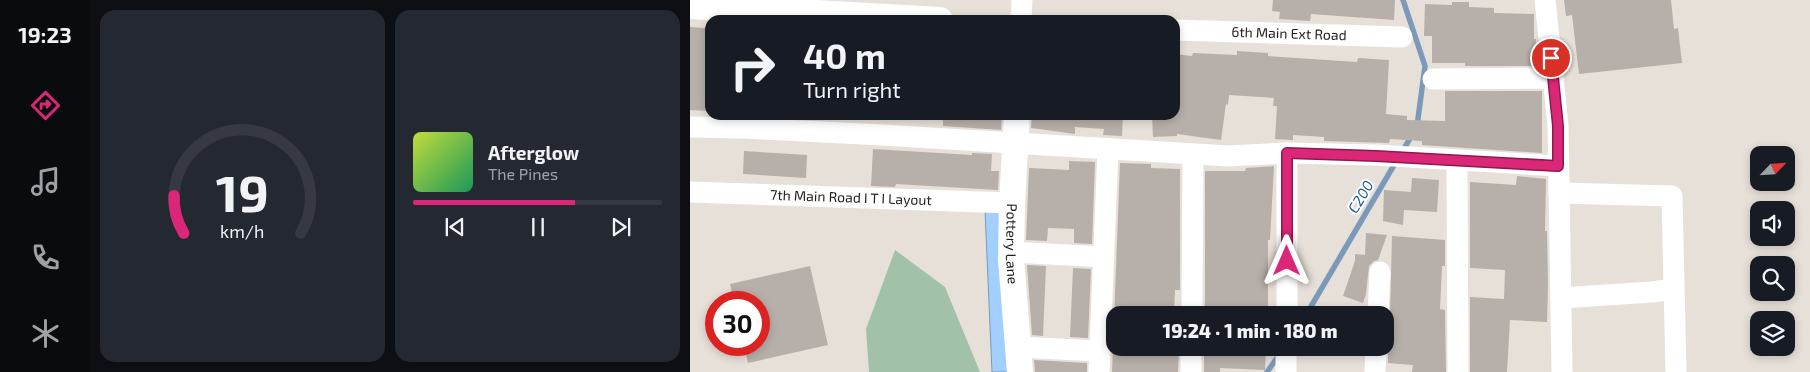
<!DOCTYPE html>
<html lang="en">
<head>
<meta charset="utf-8">
<style>
  body { margin:0; font-family:"Exo 2",sans-serif; background:#242831; color:#f1f3f6; height:100vh; display:flex; flex-direction:column; font-size:19px; white-space:nowrap }
  * { box-sizing:border-box; margin:0 }
  p { font-size:16px; color:#9ea1a6 }
  .icon { flex:none; width:28px; height:28px; fill:none; stroke:currentColor; stroke-width:2; stroke-linecap:round; stroke-linejoin:round }
  .map { position:relative; flex:1; overflow:hidden }
  .drawer { display:flex; flex-direction:column; gap:10px; padding:10px; background:#0d0f14; width:600px }
  .drawer>* { flex:none }
  .guide { position:absolute; left:15px; top:15px; width:475px; height:105px; border-radius:15px; box-shadow:0 2px 8px #0003; background:#171b24; color:#f1f3f6; overflow:hidden }
  .needle { width:32px; rotate:65deg }
  .fabs { position:absolute; left:1060px; top:146px; display:grid; gap:10px }
  .fabs a { display:grid; place-items:center; width:45px; height:45px; border-radius:10px; background:#171b24; box-shadow:0 2px 8px #0003; font-size:25px }
  .speed { position:absolute; left:15px; top:291px; display:flex; gap:10px; font-size:25px; font-weight:700; text-align:center }
  .speed>* { display:grid; place-content:center; width:65px; height:65px; border-radius:50%; background:#171b24; box-shadow:0 2px 8px #0003; line-height:1 }
  .speed .limit { border:8px solid #d22; background:#fff; color:#111 }
  .pin { position:absolute; display:grid; place-items:center; width:42px; height:42px; color:#fff; margin:-21px; border:2px solid #fff; border-radius:50%; box-shadow:0 1px 5px #0007 }
  .me { position:absolute; width:55px; margin:-28px; rotate:0deg; stroke-linejoin:round; filter:drop-shadow(0 0 4px #0008) }
  .turn { display:flex; align-items:center; gap:18px; height:105px; padding:0 15px; font-size:22px }
  .turn .icon { width:65px; height:65px; stroke-width:2.5 }
  .turn b { display:block; font-size:35px; line-height:42px }
  .drawer .card { flex:1; display:flex; flex-direction:column; justify-content:center; gap:8px; min-width:0; padding:0 18px; border-radius:15px; background:#242831 }
  .drawer .dial { align-items:center; gap:0 }
  .dial svg { height:130px; overflow:visible; fill:none; stroke:#363941; stroke-width:7; stroke-linecap:round; text-anchor:middle }
  .dial text { fill:#f1f3f6; stroke:none }
  .song { display:flex; align-items:center; gap:15px }
  .cover { width:60px; height:60px; border-radius:8px; background:linear-gradient(135deg,hsl(70 70% 55%),hsl(150 70% 35%)) }
  .played { height:5px; border-radius:2px; background:linear-gradient(90deg,#db2777 65%,#363941 65%) }
  .keys { display:flex; justify-content:space-around; direction:ltr }
  .drawer .tiles { flex:1; display:grid; gap:10px; grid-template-columns:repeat(2,1fr) }
  .trip { position:absolute; left:416px; top:306px; width:288px; height:50px; border-radius:15px; background:#171b24; box-shadow:0 2px 8px #0003; font-weight:800; line-height:50px; text-align:center }
  main { display:flex; flex:1; min-height:0 }
  .tab-bar { display:flex; flex-direction:column; width:90px; justify-content:space-around; align-items:center; background:#090b0e; color:#9ea1a6 }
  .tab-bar .icon { width:35px; height:35px }
  .tab-bar .on { color:#db2777 }
  .tab-bar b { font-size:22px; color:#f1f3f6 }
  .map>svg:first-child { display:block }
  .green { fill:#a1c1a8 }
  .water { fill:#a3cffe; stroke:#7b99b9 }
  .lines { fill:none; stroke-linecap:round; stroke-linejoin:round }
  .stream { stroke:#7b99b9; stroke-width:5.5 }
  .building { fill:#b7afa9 }
  .minor { stroke:#fff; stroke-width:21 }
  .tertiary { stroke:#fff; stroke-width:26 }
  .route-casing { stroke:#8e194d; stroke-width:12 }
  .route { stroke:#db2777; stroke-width:9 }
  .labels { text-anchor:middle; stroke-width:4; stroke-linejoin:round; paint-order:stroke }
  .street-label { font-size:14px; fill:#1f1c19; stroke:#fff }
  .water-label { font-size:15px; font-style:italic; fill:#1d5992; stroke:#fff }
</style>
</head>
<body>
<main>
<nav class="tab-bar">
<b>19:23</b>
<svg class="icon on" aria-label="directions" viewBox="0 0 24 24"><path d="M12 3l9 9-9 9-9-9zM9 14v-3h6M13 9l2 2-2 2"/></svg>
<svg class="icon" aria-label="music" viewBox="0 0 24 24"><path d="M9 18V5l10-2v13"/><circle cx="6" cy="18" r="3"/><circle cx="16" cy="16" r="3"/></svg>
<svg class="icon" aria-label="phone" viewBox="0 0 24 24"><path d="M5 4h4l2 5-3 2q2 4 5 5l2-3 5 2v4C11 20 4 13 5 4z"/></svg>
<svg class="icon" aria-label="climate" viewBox="0 0 24 24"><path d="M12 3v18M4 7l16 10M4 17L20 7"/></svg>
</nav>
<section class="drawer">
<div class="tiles">
<div class="card dial"><svg viewBox="0 0 100 80">
<path d="M14 69A42 42 0 1 1 86 69"/>
<path d="M14 69A42 42 0 0 1 8 46" stroke="#db2777"/>
<text x="50" y="56" font-size="32" font-weight="700">19</text>
<text x="50" y="72" font-size="11">km/h</text>
</svg></div>
<div class="card">
<div class="song"><i class="cover"></i><div><b>Afterglow</b><p>The Pines</p></div></div>
<div class="played"></div>
<div class="keys"><svg class="icon" aria-label="previous" viewBox="0 0 24 24"><path d="M18 5L8 12l10 7zM5 5v14"/></svg><svg class="icon" aria-label="pause" viewBox="0 0 24 24"><path d="M8 5v14M16 5v14"/></svg><svg class="icon" aria-label="next" viewBox="0 0 24 24"><path d="M6 5l10 7-10 7zM19 5v14"/></svg></div>
</div>
</div>
</section>
<div class="map">
<svg width="1120" height="372" viewBox="0 0 1120 372">
  <rect width="100%" height="100%" fill="#e7e0d9"/>
  <path class="green" d="M205,250L255,287L290,372H179L176,329Z"/>
  <path class="water" d="M295,210H312L319,372H302Z"/>
  <g class="lines">
    <path class="stream" d="M713,0L735,66L727,126
      M712,152L722,135
      M616,315L707,160
      M577,372L589,355"/>
  </g>
  <path class="building" d="M583,0H705L704,20L621,14L620,21L589,19L590,12L582,11Z
    M874,0H981L984,29L988,28L992,63L889,74L882,15L876,16Z
    M762,2H779V7L804,8V13L844,14V39H846L845,66H775V63H742V36H734L735,4L762,5Z
    M0,27L16,28L15,74H20L19,111L0,110Z
    M547,51L578,53V56L667,62L668,58L699,60L696,114L717,116V120L755,121V91H852V153L732,145V141L700,139L699,143L634,141V137L603,135V140L585,139L587,106H583L584,98L539,95L538,105L536,104L531,140L487,134V136L463,137L462,115H485V54L502,56L503,53L547,55Z
    M253,115H312L311,130L253,126Z
    M342,115H433L432,136L413,135L414,129L385,127V134L341,128Z
    M183,149L282,155V153L302,154L301,171H309L308,190L206,184L205,187L181,186Z
    M54,151L117,155L116,178L53,174Z
    M379,161L405,162L402,244L384,243V229L358,228L357,241L336,240L339,168L379,170Z
    M430,163L461,164V168L490,169V290H485L484,314L425,312V348H489L488,372H422Z
    M584,166L580,240H578V315H515V171H555L556,168Z
    M827,176L856,179L855,231H857L858,284L857,322L820,320L817,372H780V297L814,299L815,270L780,268V182L826,185Z
    M722,178L749,180L747,212L714,210L713,225L693,221L694,190L721,192Z
    M676,233L697,235L688,260L684,261L679,266L676,294L673,303L653,296L665,261V254L675,255Z
    M702,236L755,240V266H752L750,309L755,310L756,372H722L723,365L698,363V348L695,340L697,324L700,316Z
    M337,265L356,266L353,336L342,335Z
    M120,266L138,345L58,363L54,345H69V302H44L40,284Z
    M383,268L401,269L398,338L380,337Z
    M514,348H542L541,350L576,351L575,370L530,368V372H514Z
    M344,360L397,363V372H345Z"/>
  <g class="lines">
    <g class="minor">
      <path d="M855,0L868,125L872,372"/>
      <path d="M331,20L332,0"/>
      <path id="s1" d="M485,30L712,37"/>
      <path d="M743,79L863,78"/>
      <path d="M0,127L53,128L192,135L538,156L597,153L686,155L868,166"/>
      <path d="M767,160L768,372"/>
      <path id="s2" d="M0,192L322,203"/>
      <path d="M869,193L982,196L986,372"/>
      <path d="M321,252L414,257"/>
      <path d="M871,298L962,292L983,289"/>
      <path d="M502,315L503,154"/>
      <path d="M597,315V153"/>
      <path d="M688,315L690,272"/>
      <path d="M328,347L410,351"/>
      <path d="M409,372L418,149"/>
      <path d="M501,372V348"/>
      <path d="M596,372V348"/>
      <path d="M685,372L686,348"/>
    </g>
    <g class="tertiary">
      <path d="M0,6L250,20"/>
      <path id="s3" d="M327,115L322,203L321,259L330,372"/>
    </g>
  </g>
  <g class="lines">
    <g class="route-casing">
      <path id="route" d="M597,261V153L686,156L868,166V126L861,58"/>
    </g>
    <use href="#route" class="route"/>
  </g>
  <g class="labels">
    <g class="street-label">
      <text dy="5" stroke="none"><textPath href="#s1" startOffset="114">6th Main Ext Road</textPath></text>
      <text dy="5" stroke="none"><textPath href="#s2" startOffset="161">7th Main Road I T I Layout</textPath></text>
      <text dy="5" stroke="none"><textPath href="#s3" startOffset="129">Pottery Lane</textPath></text>
    </g>
    <g class="water-label">
      <text transform="translate(671 197) rotate(-59)" y="5">C200</text>
    </g>
  </g>
</svg>
<div class="fabs">
<a><svg class="needle" viewBox="-14 -14 28 28"><path d="M0-13l5 13h-10z" fill="#e53935"/><path d="M0 13l5-13h-10z" fill="#9ea1a6"/></svg></a>
<a><svg class="icon" aria-label="sound" viewBox="0 0 24 24"><path d="M4 9h4l5-4v14l-5-4H4zM17 9q2 3 0 6"/></svg></a>
<a><svg class="icon" aria-label="search" viewBox="0 0 24 24"><circle cx="10" cy="10" r="6"/><path d="M15 15l6 6"/></svg></a>
<a><svg class="icon" aria-label="layers" viewBox="0 0 24 24"><path d="M12 4l9 5-9 5-9-5zM3 14l9 5 9-5"/></svg></a>
</div>
<div class="speed"><div class="limit">30</div></div>
<div class="pin" style="left:861px;top:58px;background:#d93025"><svg class="icon" aria-label="arrive" viewBox="0 0 24 24"><path d="M6 21V4h12l-3 4 3 4H6"/></svg></div>
<svg class="me" style="left:597px;top:261px" viewBox="-20 -20 40 40"><path d="M0-17L14 15 0 8-14 15z" fill="#db2777" stroke="#fff" stroke-width="4"/></svg>
<div class="trip">19:24 · 1 min · 180 m</div>
<div class="guide">
<div class="turn"><svg class="icon" aria-label="right" viewBox="0 0 24 24"><path d="M7 20v-9h11M14 6l5 5-5 5"/></svg><div><b>40 m</b>Turn right</div></div>
</div>
</div>
</main>
</body>
</html>
